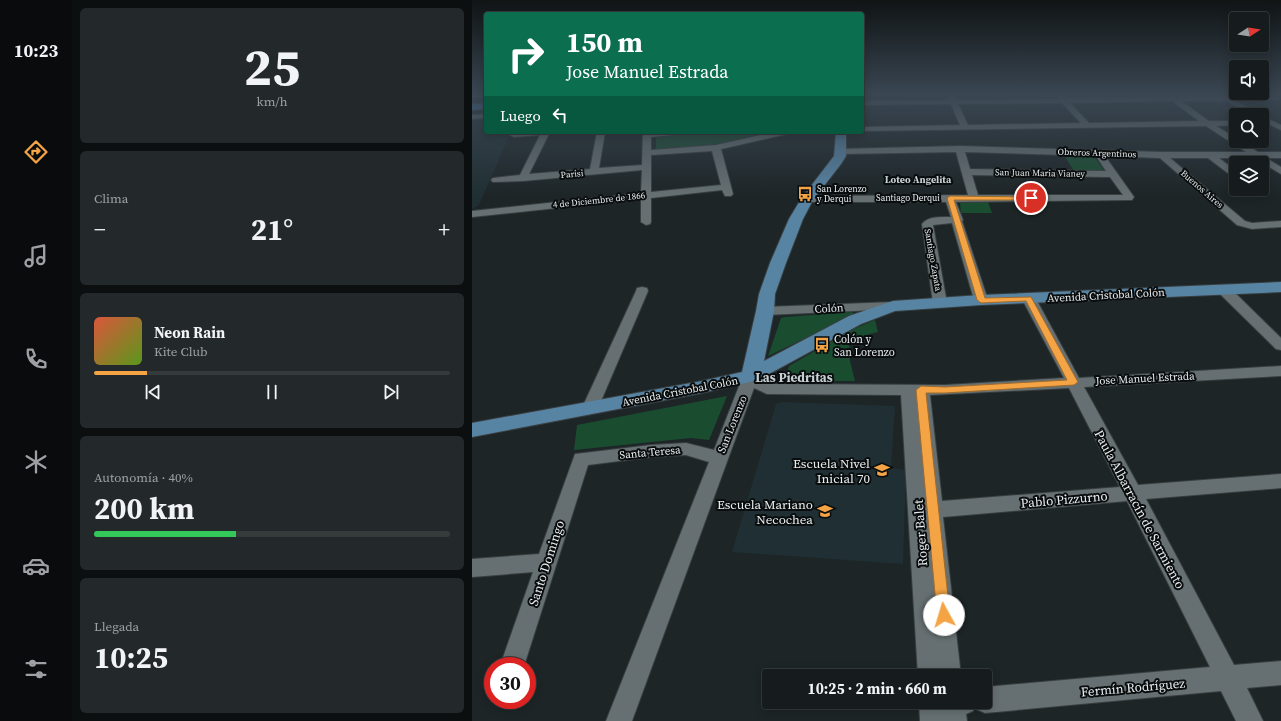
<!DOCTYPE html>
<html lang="es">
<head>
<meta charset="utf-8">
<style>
  body { margin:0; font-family:"Source Serif 4",serif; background:#23292a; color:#f1f3f6; height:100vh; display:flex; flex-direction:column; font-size:15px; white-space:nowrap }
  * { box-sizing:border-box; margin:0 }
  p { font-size:13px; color:#9ea1a4 }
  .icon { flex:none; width:22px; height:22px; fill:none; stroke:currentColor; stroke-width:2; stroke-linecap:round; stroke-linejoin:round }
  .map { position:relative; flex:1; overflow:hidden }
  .side { display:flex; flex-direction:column; gap:8px; padding:8px; background:#0c0f10; width:400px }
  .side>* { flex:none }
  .banner { position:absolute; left:12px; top:12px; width:380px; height:122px; border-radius:4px; box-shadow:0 2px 10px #0003,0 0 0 1px #353a3b; background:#0b6e4f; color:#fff; overflow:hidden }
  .needle { width:26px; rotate:78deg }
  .tools { position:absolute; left:757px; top:12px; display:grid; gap:8px }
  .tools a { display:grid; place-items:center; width:40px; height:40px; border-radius:4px; background:#161c1d; box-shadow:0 2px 10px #0003,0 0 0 1px #353a3b; font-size:20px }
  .speed { position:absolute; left:12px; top:657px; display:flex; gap:8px; font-size:20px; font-weight:700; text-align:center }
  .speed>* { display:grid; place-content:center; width:52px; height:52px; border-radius:50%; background:#161c1d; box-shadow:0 2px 10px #0003,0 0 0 1px #353a3b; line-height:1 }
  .speed .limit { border:6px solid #d22; background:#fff; color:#111 }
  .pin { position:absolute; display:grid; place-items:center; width:34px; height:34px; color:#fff; margin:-17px; border:2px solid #fff; border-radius:50%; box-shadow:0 1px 4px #0007 }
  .me { position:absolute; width:44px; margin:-22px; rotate:354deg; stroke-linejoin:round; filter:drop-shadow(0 0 3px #0008) }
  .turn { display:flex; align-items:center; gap:14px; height:84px; padding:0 16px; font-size:18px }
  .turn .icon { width:52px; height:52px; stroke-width:2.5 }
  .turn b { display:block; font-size:28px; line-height:34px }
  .then { display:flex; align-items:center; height:38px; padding:0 16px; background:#0003; gap:8px; font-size:15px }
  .big { font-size:30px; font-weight:700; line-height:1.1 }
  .side .tile { flex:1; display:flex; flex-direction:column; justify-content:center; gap:6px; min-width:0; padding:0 14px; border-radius:6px; background:#23292a }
  .side .dial { align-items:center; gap:0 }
  .dial b { font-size:52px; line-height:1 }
  .song { display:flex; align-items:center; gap:12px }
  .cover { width:48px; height:48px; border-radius:6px; background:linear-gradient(135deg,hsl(10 70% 55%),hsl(90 70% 35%)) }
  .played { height:4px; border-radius:2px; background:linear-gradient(90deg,#f4a444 15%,#353a3b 15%) }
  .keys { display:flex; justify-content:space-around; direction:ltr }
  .heat { display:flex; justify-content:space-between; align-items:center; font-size:22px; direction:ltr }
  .charge { height:6px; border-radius:3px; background:linear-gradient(90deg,#34c759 40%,#353a3b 0) }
  .trip { position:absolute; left:290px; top:669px; width:230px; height:40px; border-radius:4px; background:#161c1d; box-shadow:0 2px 10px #0003,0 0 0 1px #353a3b; font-weight:700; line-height:40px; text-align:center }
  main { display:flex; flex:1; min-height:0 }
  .dock { display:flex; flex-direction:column; width:72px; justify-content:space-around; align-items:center; background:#090b0c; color:#9ea1a4 }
  .dock .icon { width:28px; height:28px }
  .dock .active { color:#f4a444 }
  .dock b { font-size:18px; color:#f1f3f6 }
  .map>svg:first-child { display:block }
  .built { fill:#202f33 }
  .green { fill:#1a4d30 }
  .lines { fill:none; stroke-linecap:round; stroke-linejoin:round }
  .minor-casing { stroke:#383f41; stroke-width:2 }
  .major-casing { stroke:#383f41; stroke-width:2 }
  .highway-casing { stroke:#383f41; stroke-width:2 }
  .minor { fill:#667072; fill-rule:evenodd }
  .major { fill:#5884a4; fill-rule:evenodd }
  .highway { fill:#4e91c5; fill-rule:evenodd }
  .route { fill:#f4a444; stroke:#9f6b2c }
  .labels { text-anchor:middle; stroke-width:4; stroke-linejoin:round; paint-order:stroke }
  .far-street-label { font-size:9px; fill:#e8edef; stroke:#0a0d0e }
  .far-poi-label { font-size:9px; fill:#e8edef; stroke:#0a0d0e; text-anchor:start }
  .far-neighbourhood-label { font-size:10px; font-weight:bold; fill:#c7d1d4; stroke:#0a0d0e }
  .street-label { font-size:11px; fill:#e8edef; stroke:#0a0d0e }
  .poi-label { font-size:11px; fill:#e8edef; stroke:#0a0d0e; text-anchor:start }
  .quarter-label { font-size:13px; font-weight:bold; fill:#c7d1d4; stroke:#0a0d0e }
  .near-poi-label { font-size:13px; fill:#e8edef; stroke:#0a0d0e; text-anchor:end }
  .near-street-label { font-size:13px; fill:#e8edef; stroke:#0a0d0e }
</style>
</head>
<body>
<main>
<nav class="dock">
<b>10:23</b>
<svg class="icon active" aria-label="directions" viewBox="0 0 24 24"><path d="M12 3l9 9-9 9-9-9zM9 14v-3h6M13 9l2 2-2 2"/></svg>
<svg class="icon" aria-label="music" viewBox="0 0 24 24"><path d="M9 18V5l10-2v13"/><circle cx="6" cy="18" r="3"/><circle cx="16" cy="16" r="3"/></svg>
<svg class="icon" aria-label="phone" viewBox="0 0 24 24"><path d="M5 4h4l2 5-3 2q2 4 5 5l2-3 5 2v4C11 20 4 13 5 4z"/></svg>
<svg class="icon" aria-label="climate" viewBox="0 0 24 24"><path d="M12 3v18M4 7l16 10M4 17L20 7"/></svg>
<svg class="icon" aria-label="car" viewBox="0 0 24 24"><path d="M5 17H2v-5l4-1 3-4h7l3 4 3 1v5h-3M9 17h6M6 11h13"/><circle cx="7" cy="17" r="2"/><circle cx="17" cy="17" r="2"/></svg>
<svg class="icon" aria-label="filters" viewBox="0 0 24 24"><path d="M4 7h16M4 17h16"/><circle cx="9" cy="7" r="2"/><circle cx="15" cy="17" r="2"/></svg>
</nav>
<section class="side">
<div class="tile dial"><b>25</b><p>km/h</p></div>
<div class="tile"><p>Clima</p>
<div class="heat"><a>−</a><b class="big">21°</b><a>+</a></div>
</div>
<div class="tile">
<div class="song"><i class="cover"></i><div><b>Neon Rain</b><p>Kite Club</p></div></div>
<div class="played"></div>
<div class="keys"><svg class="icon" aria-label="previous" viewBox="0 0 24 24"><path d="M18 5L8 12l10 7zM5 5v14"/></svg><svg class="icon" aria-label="pause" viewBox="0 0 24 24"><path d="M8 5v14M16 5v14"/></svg><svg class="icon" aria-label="next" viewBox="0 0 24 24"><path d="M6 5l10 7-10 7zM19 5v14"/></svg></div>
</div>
<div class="tile"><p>Autonomía · 40%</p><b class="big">200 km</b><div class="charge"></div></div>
<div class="tile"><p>Llegada</p><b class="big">10:25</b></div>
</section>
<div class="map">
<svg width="809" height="721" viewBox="0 0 809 721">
  <rect width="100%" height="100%" fill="#1d2527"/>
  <path class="built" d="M14,118V132H39L7,205L0,209V119Z
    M310,402L423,406L419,468L434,470L431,564L260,552L304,404Z"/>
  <path class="green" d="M241,132H303L239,145L184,150V137Z
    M592,155L622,156L633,172L602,171Z
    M494,201L516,202L520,213H489L488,203Z
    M380,312L382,314L376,318L296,356L309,318L313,317Z
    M403,320L406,332L383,338L377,344L378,361L383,381H312L317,366L379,330Z
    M255,396L237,440L219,438L102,450L105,425Z"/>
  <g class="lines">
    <g class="minor-casing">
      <path id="minor" d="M0,95H11L8,97H0Z
        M475,95H482L484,100L587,99L585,95H591L594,98L697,97L700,96L807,97V99L805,100L764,101L789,115H780L755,101H709L737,121H764V125L744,126L764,138V141H768L786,152H809V158H794L809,167V174L782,158H747L764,171V178L761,177L736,158H698L773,221L780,223L809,221V227L780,229L765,225L688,158L633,156L662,197L660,200L484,202L491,220L490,221L516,300L514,303H504L502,300L480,223L461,225L475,303L473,306H463L461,303L450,224C456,216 469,217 479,217L474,202H335L330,199L335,196L496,195L484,152L369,154L366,153L365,151L366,149L488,146L690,152H774L734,126L390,131V127L488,125L479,104L390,105V101L477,100ZM700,101L727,121L617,123L598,103ZM590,103L609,123L496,125L486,104ZM493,152L624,156L634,171L498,169ZM500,175L638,177L651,195H506Z
        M14,114V118L0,119V115Z
        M790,116L809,125V130L790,121Z
        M48,132H78L57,174L118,169L125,132H133L127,168L170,165L171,132H216L212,134L179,137V150L244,145L302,132H316L315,134L249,149L261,194L259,196H253L250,190L179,198V222L178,224L174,225L169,222V199L0,217V211L169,193L170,170L51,181L21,182L19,180L21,178L48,175L68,135L42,137L38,135L39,133ZM240,151L249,185L179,192V155Z
        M752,286L757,287L809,338V350L804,349L747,293L746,290L747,287Z
        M170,287L175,288L176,291L126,408L124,412L118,413L112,412L110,408L164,291L165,288Z
        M557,295L562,296L564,299L607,378L809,366V376L612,387L666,485L809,474V488L674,499L762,665L809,661V685L775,688L791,721H764L749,691L513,713L504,709L503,706L501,711L494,714L495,721H448L447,702H513V687L738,667L655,501L471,517L489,676H446L429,395L295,394L282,388L160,721H134L237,462L214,455L179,457L116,465L52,666H28L61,572L0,577V559L67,554L103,454L179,445L214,443L242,450L271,376L274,373L279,371L284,373L288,378L298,384L473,385L592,378L550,299L552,296ZM597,388L648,487L470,501L458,395Z
        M421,302L426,303L428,306L426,309L293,315L288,314L286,311L288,308L293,307Z"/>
    </g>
    <g class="major-casing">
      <path id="major" d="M364,132H374V156L369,164L341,200L331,219L314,263L303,294L302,311L292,361L377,316L421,301L509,295L809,282V292L509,305L423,311L389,324L286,380L230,393L0,437V423L230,381L270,372L284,311L287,294L298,263L317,219L329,199L362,156Z"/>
    </g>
    <g class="highway-casing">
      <path id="highway" d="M14,103V109L0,110V104Z"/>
    </g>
    <use href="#minor" class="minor"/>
    <use href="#major" class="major"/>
    <use href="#highway" class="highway"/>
  </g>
  <linearGradient id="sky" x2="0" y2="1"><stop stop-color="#101415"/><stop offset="0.48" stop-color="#3a4652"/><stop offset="1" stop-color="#3a4652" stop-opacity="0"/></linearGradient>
  <rect width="809" height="196" fill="url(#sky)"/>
  <path class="route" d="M478,196L559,197L562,198L559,200H482L513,298L559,297L606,382L602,385L473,393H454L478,615L476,620L472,622L467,620L465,615L444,390L449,386L473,387L595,380L554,301L509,303L505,300L475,198Z"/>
  <defs>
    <g id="bus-bare" transform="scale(1.2)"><path d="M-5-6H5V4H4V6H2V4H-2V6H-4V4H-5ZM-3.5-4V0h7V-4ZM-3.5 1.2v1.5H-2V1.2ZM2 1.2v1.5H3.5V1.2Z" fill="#f4a444" stroke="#0a0d0e" stroke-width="2.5" paint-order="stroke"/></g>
    <g id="school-bare" transform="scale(1.2)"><path d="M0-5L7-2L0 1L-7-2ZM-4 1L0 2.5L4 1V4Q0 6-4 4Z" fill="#f4a444" stroke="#0a0d0e" stroke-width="2.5" paint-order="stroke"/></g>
  </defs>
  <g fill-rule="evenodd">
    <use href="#bus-bare" x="333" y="194"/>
    <use href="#bus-bare" x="350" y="345"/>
    <use href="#school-bare" x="410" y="470"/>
    <use href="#school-bare" x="353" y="511"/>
  </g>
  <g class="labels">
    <g class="far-street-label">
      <text transform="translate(625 153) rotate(2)" y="3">Obreros Argentinos</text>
      <text transform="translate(568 173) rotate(1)" y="3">San Juan Maria Vianey</text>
      <text transform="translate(100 174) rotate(-5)" y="3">Parisi</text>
      <text transform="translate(730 189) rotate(41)" y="3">Buenos Aires</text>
      <text x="436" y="201">Santiago Derqui</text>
      <text transform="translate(127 200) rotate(-6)" y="3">4 de Diciembre de 1866</text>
      <text transform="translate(461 260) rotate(80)" y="3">Santiago Zapata</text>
    </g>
    <g class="far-poi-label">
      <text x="345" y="192">San Lorenzo<tspan x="345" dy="10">y Derqui</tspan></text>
    </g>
    <g class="far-neighbourhood-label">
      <text x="446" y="183">Loteo Angelita</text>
    </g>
    <g class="street-label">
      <text transform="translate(634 295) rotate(-3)" y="4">Avenida Cristobal Colón</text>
      <text transform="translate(357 308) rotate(-3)" y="4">Colón</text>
      <text transform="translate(673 378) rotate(-3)" y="4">Jose Manuel Estrada</text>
      <text transform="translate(208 391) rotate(-11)" y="4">Avenida Cristobal Colón</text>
      <text transform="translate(260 424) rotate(-68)" y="4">San Lorenzo</text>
      <text transform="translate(178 452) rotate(-5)" y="4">Santa Teresa</text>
    </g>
    <g class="poi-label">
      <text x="362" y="343">Colón y<tspan x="362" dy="13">San Lorenzo</tspan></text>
    </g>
    <g class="quarter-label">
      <text x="322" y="382">Las Piedritas</text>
    </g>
    <g class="near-poi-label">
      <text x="398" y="468">Escuela Nivel<tspan x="398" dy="15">Inicial 70</tspan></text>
      <text x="341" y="509">Escuela Mariano<tspan x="341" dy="15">Necochea</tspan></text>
    </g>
    <g class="near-street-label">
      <text transform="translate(592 499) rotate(-5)" y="5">Pablo Pizzurno</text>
      <text transform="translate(668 509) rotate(62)" y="5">Paula Albarracín de Sarmiento</text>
      <text transform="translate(448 533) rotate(-94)" y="5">Roger Balet</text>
      <text transform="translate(74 563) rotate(-72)" y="5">Santo Domingo</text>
      <text transform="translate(661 687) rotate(-5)" y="5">Fermín Rodríguez</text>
    </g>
  </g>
</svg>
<div class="tools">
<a><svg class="needle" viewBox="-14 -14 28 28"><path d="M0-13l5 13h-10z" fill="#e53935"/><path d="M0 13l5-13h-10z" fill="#9ea1a4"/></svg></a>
<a><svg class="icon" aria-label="sound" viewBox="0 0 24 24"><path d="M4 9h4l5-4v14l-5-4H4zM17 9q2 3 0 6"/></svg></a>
<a><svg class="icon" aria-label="search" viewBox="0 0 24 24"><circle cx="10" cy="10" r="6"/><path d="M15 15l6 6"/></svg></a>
<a><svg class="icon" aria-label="layers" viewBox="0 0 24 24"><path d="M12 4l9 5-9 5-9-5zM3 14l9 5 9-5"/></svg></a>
</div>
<div class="speed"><div class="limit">30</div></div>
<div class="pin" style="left:559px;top:198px;background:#d93025"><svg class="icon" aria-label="arrive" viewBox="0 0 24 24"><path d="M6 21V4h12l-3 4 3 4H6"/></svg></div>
<svg class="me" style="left:472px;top:615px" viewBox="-20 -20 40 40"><circle r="19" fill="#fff"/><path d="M0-13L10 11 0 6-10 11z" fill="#f4a444"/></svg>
<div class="trip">10:25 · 2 min · 660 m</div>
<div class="banner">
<div class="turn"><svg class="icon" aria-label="right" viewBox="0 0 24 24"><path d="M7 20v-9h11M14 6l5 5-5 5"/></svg><div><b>150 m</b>Jose Manuel Estrada</div></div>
<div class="then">Luego<svg class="icon" aria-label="left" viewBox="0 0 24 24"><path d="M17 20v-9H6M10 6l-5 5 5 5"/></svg></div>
</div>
</div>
</main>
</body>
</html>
